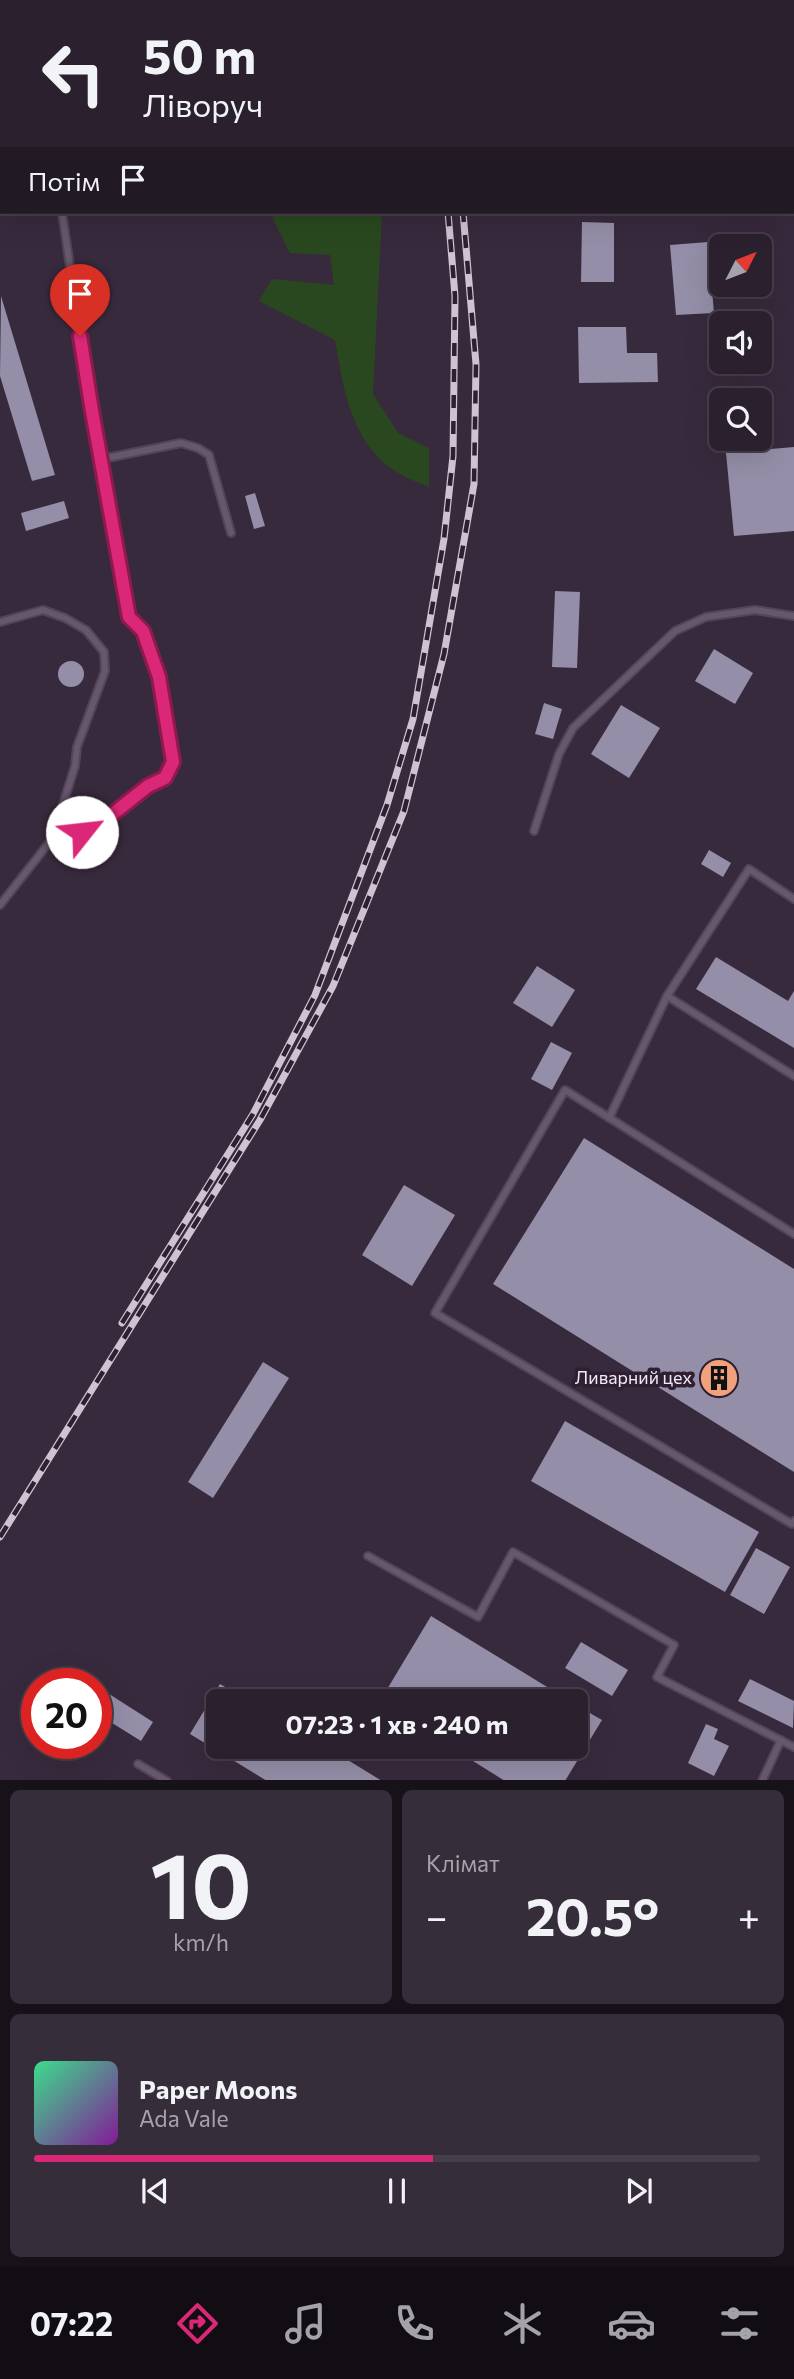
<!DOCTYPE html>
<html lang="uk">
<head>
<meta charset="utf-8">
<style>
  body { margin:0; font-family:Commissioner,sans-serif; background:#362d3a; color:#f1f3f6; height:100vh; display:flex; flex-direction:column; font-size:26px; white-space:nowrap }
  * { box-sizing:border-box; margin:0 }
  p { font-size:23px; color:#a5a3aa }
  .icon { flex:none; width:38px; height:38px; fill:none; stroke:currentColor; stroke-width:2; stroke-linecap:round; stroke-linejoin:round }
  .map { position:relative; height:1780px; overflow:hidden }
  .drawer { display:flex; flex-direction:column; gap:10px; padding:10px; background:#171219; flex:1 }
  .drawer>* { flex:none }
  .banner { position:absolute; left:0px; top:0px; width:794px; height:214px; box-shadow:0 7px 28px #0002,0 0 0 2px #463e4a; background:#2a202e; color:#f1f3f6; overflow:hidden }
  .needle { width:46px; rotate:48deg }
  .controls { position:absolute; left:709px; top:234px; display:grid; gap:14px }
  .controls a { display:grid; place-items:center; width:63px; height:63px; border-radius:10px; background:#2a202e; box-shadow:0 7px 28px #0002,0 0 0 2px #463e4a; font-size:35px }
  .speed { position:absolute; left:21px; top:1668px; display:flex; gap:14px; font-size:35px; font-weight:700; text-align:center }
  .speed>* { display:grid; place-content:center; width:91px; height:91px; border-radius:50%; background:#2a202e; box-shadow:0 7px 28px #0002,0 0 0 2px #463e4a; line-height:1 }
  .speed .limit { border:10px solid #d22; background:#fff; color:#111 }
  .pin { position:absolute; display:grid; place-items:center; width:60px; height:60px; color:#fff; margin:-72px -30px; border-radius:50% 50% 50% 0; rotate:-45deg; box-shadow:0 0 7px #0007 }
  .pin .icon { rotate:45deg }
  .me { position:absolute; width:77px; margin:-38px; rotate:61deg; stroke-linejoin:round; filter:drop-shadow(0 0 5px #0008) }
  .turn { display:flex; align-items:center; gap:24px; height:147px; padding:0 28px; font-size:32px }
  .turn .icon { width:91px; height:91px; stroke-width:2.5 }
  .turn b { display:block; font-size:49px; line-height:60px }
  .then { display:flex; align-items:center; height:66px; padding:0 28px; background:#0003; gap:14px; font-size:26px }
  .big { font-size:52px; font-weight:700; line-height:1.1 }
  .drawer .widget { flex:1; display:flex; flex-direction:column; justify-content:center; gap:10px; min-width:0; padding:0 24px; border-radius:10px; background:#362d3a }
  .drawer .dial { align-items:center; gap:0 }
  .dial b { font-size:91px; line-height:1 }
  .song { display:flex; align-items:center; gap:21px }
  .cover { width:84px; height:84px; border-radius:10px; background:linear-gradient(135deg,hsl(150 70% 55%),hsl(290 70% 35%)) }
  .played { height:7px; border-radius:4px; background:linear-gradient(90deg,#db2777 55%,#463e4a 55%) }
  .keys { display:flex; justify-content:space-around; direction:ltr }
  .heat { display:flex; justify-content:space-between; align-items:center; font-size:38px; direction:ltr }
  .drawer .tiles { flex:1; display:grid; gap:10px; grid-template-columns:1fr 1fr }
  .widget:last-child { grid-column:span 2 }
  .trip { position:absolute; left:206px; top:1689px; width:382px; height:70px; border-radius:10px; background:#2a202e; box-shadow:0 7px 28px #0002,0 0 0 2px #463e4a; font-weight:700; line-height:70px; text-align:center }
  .tab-bar { display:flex; height:112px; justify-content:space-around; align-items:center; background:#110d12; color:#a5a3aa }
  .tab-bar .icon { width:49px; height:49px }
  .tab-bar .selected { color:#db2777 }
  .tab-bar b { font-size:32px; color:#f1f3f6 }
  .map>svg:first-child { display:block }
  .green { fill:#29481f }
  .building { fill:#948ea8 }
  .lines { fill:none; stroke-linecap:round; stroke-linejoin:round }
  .service-casing { stroke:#524555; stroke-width:10 }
  .service { stroke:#67576c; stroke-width:6 }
  .rail-casing { stroke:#cec3d1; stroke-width:7 }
  .rail { stroke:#2e2032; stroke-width:4.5; stroke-dasharray:13; stroke-linecap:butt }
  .route-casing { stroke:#8e194d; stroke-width:18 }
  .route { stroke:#db2777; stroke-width:12 }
  .labels { text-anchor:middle; stroke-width:7; stroke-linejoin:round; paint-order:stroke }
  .poi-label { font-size:18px; fill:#f2e8f5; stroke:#2e2032; text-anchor:end }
</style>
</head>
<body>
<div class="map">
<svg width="794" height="1781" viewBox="0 0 794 1781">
  <rect width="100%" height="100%" fill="#382a3d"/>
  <path class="green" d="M272,212H382L373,394L398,433L429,448V487C414,481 397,474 385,464C349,432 343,385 335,340L259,301L272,279L334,285L330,255L290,253L274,221Z"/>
  <path class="building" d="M582,222L614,223V282H581Z
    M708,242L714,313L676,315L670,245Z
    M1,296L55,475L32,481L0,376Z
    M578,327H626L627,353H657L658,382L579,383Z
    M794,447V531L734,536L726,453Z
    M255,493L265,526L254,529L245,496Z
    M64,501L69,518L26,531L21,513Z
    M555,591L580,592L577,668L552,667Z
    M714,649L753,673L735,704L695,681Z
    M58 674a13 13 0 1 1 26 0a13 13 0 1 1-26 0Z
    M544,703L562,709L553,739L535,734Z
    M621,705L660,728L629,778L591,754Z
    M709,850L731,863L723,877L701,864Z
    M716,957L788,1001L794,991V1048L696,989Z
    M537,966L575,990L552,1027L513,1003Z
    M551,1042L572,1053L552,1090L531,1079Z
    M584,1138L794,1269V1472L493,1284Z
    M404,1185L455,1215L412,1286L362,1255Z
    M263,1362L289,1378L213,1498L188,1482Z
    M565,1421L759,1532L725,1592L531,1481Z
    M756,1548L790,1567L764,1614L730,1595Z
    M431,1616L570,1701H380Z
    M581,1642L628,1670L612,1696L565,1668Z
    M750,1679L794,1701L793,1728L738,1701Z
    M220,1684L249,1701H219V1746H325L382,1781H267L190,1734Z
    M106,1692L153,1722L141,1741L96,1713V1708Z
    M576,1705L602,1720L565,1781H505L449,1746H576Z
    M706,1724L718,1729L714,1739L729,1746L714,1776L688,1763Z"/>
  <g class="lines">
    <g class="service-casing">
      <path id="service" d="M33,0L34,2
        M102,459L181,443L198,448L209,455L231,533
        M0,622L43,610L65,618L86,630L104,652L105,671L77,747L75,766L52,839
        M534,831L559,754L573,728L675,631L706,617L755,610L794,616
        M0,905L52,839L82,832L109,817L148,786L165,778L173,762L159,677L143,631L129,617L91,411L62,212
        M667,996L749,869L794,899
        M609,1118L667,996L794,1076
        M794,1234L565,1090L435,1313L792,1524L794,1521
        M368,1556L478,1617L513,1552L674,1645L657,1677L794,1747
        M138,1764L167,1781
        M762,1781L781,1740"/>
    </g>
    <use href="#service" class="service"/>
    <g class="rail-casing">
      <path id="rail" d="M416,0L417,2
        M434,0V2
        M122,1323L253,1114L315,995L387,805L413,719L444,539L453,456L455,296L448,212
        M0,1537L260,1120L333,986L404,811L444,654L474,484L476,364L463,212"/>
    </g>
    <use href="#rail" class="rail"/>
  </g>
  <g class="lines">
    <g class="route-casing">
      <path id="route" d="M80,336L92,411L129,617L143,631L159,677L173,762L165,778L148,786L109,817L82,832"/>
    </g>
    <use href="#route" class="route"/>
  </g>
  <defs>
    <g id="building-disc" transform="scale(2.0125)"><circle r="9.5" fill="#f1a17c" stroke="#2e2032"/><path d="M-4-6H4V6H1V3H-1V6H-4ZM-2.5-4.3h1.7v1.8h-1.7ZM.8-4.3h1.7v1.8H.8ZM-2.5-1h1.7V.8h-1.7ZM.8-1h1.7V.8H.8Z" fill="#111"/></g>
  </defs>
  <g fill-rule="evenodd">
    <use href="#building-disc" x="719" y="1378"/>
  </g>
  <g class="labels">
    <g class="poi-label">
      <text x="692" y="1384">Ливарний цех</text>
    </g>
  </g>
</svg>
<div class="controls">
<a><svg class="needle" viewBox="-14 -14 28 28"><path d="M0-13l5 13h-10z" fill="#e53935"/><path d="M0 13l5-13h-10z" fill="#a5a3aa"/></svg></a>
<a><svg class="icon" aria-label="sound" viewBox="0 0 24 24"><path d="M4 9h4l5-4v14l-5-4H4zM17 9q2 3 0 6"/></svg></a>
<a><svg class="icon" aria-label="search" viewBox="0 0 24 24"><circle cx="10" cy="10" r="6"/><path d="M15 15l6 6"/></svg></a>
</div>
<div class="speed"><div class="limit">20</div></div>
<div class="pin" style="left:80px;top:336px;background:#d93025"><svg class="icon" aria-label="arrive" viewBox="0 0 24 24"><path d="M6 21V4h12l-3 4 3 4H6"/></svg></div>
<svg class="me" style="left:82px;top:832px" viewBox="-20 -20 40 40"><circle r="19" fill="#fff"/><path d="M0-13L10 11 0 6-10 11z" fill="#db2777"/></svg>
<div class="trip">07:23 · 1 хв · 240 m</div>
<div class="banner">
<div class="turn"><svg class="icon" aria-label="left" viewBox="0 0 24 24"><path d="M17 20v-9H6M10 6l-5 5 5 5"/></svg><div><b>50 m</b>Ліворуч</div></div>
<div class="then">Потім<svg class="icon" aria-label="arrive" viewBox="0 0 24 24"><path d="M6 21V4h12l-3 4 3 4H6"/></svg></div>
</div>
</div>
<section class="drawer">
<div class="tiles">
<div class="widget dial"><b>10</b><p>km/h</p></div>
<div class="widget"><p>Клімат</p>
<div class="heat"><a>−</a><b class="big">20.5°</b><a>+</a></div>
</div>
<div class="widget">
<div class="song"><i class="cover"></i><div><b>Paper Moons</b><p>Ada Vale</p></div></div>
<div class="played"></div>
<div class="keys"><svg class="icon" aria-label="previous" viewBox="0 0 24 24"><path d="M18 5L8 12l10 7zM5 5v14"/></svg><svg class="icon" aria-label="pause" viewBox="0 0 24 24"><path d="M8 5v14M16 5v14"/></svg><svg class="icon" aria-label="next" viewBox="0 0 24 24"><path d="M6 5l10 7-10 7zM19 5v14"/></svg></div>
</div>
</div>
</section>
<nav class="tab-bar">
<b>07:22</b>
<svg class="icon selected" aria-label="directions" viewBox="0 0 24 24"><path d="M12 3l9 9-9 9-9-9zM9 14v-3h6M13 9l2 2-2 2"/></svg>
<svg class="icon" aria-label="music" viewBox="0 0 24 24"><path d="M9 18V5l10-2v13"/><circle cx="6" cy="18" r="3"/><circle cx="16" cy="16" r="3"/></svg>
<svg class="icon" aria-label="phone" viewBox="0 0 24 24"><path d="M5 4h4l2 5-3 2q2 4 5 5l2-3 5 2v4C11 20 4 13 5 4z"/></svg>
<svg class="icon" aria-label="climate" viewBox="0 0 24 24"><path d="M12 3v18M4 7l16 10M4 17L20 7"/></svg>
<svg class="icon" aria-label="car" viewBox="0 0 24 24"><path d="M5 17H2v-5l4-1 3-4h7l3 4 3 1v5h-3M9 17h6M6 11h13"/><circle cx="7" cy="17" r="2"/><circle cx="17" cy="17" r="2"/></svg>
<svg class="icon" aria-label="filters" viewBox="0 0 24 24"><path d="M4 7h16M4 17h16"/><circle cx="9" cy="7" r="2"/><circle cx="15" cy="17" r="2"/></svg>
</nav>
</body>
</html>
